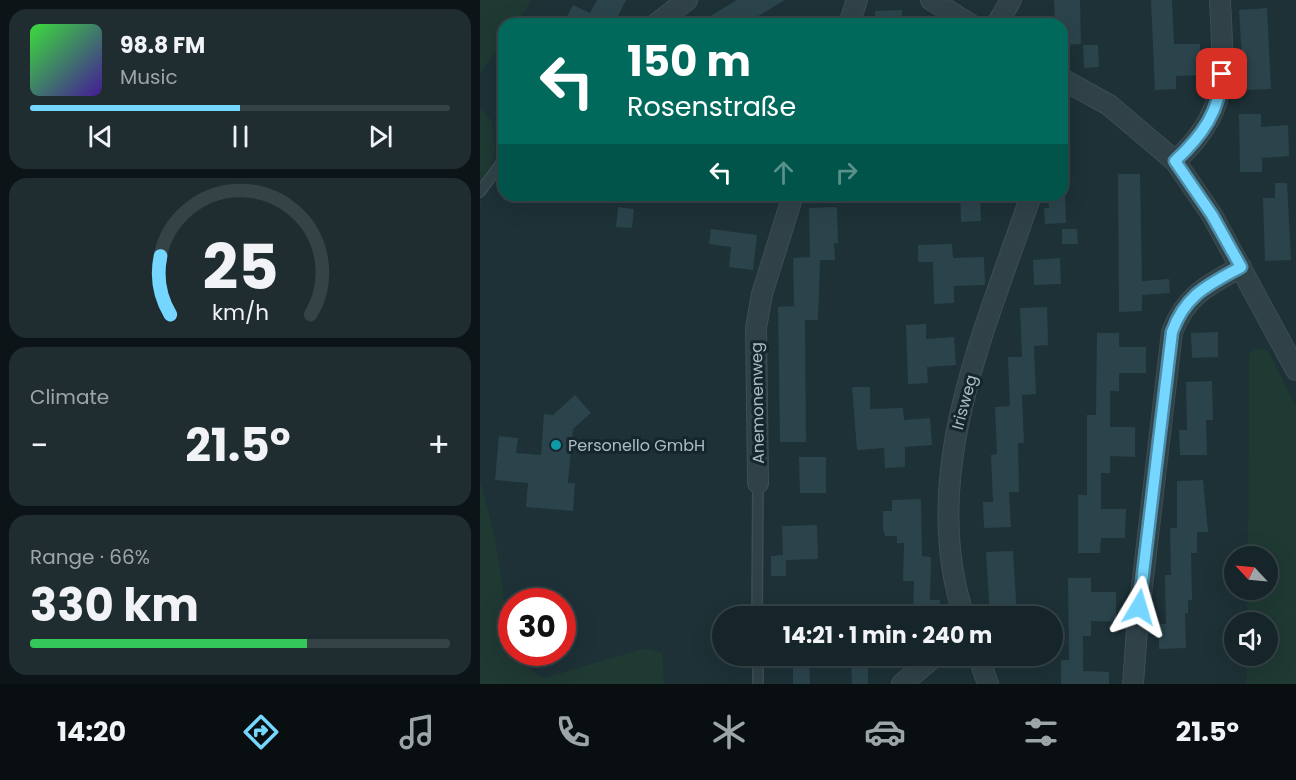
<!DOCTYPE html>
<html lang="en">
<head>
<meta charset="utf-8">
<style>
  body { margin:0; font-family:Poppins,sans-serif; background:#1f2d31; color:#f1f3f6; height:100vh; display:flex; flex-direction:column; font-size:22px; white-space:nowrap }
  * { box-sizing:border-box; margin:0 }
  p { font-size:20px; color:#9ea5a8 }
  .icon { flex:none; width:33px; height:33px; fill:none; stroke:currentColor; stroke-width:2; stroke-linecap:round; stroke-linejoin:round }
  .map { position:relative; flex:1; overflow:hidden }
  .panel { display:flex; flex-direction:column; gap:9px; padding:9px; background:#0c1417; width:480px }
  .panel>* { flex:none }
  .top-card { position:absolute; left:18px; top:18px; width:570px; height:183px; border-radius:18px; box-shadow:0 6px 24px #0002,0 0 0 2px #354246; background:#00695c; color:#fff; overflow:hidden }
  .needle { width:39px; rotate:296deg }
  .fabs { position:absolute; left:744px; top:546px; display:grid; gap:12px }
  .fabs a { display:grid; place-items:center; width:54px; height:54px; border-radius:50%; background:#162529; box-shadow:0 6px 24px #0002,0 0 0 2px #354246; font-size:30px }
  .speed { position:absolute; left:18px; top:588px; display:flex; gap:12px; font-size:30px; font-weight:700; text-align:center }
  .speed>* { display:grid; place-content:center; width:78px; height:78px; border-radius:50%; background:#162529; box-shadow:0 6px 24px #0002,0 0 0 2px #354246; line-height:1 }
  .speed .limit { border:9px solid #d22; background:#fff; color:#111 }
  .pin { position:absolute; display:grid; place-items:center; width:51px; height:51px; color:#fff; margin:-26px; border-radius:12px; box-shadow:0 3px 9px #0006 }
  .me { position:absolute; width:66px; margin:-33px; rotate:7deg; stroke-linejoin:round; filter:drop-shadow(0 0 4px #0008) }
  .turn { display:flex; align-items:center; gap:21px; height:126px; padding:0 30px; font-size:27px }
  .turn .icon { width:78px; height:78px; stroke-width:2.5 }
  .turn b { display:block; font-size:42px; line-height:51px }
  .lanes { display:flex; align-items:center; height:57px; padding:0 30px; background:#0003; justify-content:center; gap:30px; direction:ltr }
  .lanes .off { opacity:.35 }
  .big { font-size:45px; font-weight:700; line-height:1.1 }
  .panel .tile { flex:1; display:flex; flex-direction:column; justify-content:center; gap:9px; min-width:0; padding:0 21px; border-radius:18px; background:#1f2d31 }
  .panel .dial { align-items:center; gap:0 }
  .dial svg { height:156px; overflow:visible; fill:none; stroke:#354246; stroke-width:7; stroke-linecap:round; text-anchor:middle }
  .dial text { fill:#f1f3f6; stroke:none }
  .song { display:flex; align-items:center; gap:18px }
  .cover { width:72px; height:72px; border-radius:9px; background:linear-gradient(135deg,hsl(120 70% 55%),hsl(260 70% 35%)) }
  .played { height:6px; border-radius:3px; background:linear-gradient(90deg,#75d7ff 50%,#354246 50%) }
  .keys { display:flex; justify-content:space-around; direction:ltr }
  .heat { display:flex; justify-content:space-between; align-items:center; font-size:33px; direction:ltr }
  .charge { height:9px; border-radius:4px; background:linear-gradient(90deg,#34c759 66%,#354246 0) }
  .trip { position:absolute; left:232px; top:606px; width:351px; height:60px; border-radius:30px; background:#162529; box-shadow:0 6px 24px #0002,0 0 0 2px #354246; font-weight:700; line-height:60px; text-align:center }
  .dock { display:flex; height:96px; justify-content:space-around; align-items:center; background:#090f10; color:#9ea5a8 }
  .dock .icon { width:42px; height:42px }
  .dock .on { color:#75d7ff }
  .dock b { font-size:27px; color:#f1f3f6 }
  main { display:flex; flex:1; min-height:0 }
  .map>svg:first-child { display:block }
  .green { fill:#1f3933 }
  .building { fill:#2b444c }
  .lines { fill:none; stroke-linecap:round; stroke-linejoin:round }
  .service-casing { stroke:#3d4d54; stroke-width:12 }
  .minor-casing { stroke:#3d4d54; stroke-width:22 }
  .service { stroke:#304248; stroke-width:9 }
  .minor { stroke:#304248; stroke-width:20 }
  .route-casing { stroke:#4c8ca6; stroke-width:15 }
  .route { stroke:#75d7ff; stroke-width:10 }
  .culture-dot { fill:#0f9aa8; stroke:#16262c; stroke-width:2 }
  .labels { text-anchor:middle; stroke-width:6; stroke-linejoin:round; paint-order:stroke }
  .street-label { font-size:16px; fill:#aabdc6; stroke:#16262c }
  .poi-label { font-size:16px; fill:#aabdc6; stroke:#16262c; text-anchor:start }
</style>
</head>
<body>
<main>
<section class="panel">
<div class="tile">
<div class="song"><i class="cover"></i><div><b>98.8 FM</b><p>Music</p></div></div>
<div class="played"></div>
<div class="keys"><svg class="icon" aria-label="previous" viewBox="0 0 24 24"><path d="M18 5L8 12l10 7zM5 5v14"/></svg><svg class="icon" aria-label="pause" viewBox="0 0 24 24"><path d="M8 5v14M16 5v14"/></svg><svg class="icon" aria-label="next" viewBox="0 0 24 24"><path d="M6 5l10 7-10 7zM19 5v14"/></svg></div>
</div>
<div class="tile dial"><svg viewBox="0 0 100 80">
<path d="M14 69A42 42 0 1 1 86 69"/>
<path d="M14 69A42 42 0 0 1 9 39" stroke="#75d7ff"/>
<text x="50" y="56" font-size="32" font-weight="700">25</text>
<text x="50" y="72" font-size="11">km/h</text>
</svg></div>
<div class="tile"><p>Climate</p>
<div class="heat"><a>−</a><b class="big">21.5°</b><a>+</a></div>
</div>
<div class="tile"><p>Range · 66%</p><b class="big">330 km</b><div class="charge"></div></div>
</section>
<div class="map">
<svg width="816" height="684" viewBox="0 0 816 684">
  <rect width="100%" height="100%" fill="#1d3137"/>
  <path class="green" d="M0,0H52L35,24H24V40L0,74Z
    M0,108L12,121L15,152L0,205Z
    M778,348L788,351L816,406V684H766L767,656H788V622H767V590H788V556H768L769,354Z
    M0,481L15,537L32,652L35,661L64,678L166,648L182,653L184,684H0Z"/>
  <path class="building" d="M117,0H146L134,24H83L93,5L110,13Z
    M257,0H305L265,24H217Z
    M574,0H600L601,44L582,45V24H575Z
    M671,0H692L694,44H720L721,75L696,76V89L675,90Z
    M787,8L791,89L764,90L759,10Z
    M422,10V24H396L395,11Z
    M603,45H618L619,67L604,68Z
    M759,114H781V127L808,125L809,156L782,158V172H760Z
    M638,174H660L662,281L689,279L690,293L662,295V311L639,312Z
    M795,183H807L811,260L785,261L783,198H795Z
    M480,195H500L501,221L481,222Z
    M568,195H585L586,223L565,224L564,208H569Z
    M138,207L154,209L152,228L136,227Z
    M357,207L358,243H354L355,260H340L338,320H325L326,442H300L298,307L314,306L313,258L330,257L329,208Z
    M231,229L277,235L273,270L249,267L251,247L229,244Z
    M582,229H597L598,244H582Z
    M472,244L473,258L504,257L505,285L474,286V303L454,304L453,262H438V245Z
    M580,258L581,284L554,285L553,260Z
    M567,307L568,345L554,346L556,394L542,395L544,443H538L539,492H529L531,527L504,528L503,502H513L511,455L517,454L515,407L530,406L528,357H542L540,308Z
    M446,324V339L474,337L476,365L447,367L448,383L428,384L426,325Z
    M738,332V357L712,358L711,333Z
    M617,333H639V347H666V373H639V391H630V427H655V457L630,456V473H621V509H646L645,538H621L620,553H598V495H607V415H616Z
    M732,381L733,420H726L727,455H700L699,430H707L706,382Z
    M372,387H390V409L423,408L424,420L450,418L452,445L425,447V467L405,468L404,448L377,450Z
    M95,395L111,413L93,429L88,483H95L93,511L46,507L48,483L15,480L19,436L38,438L36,453L61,455L64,414L73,415Z
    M319,457H346V493H320Z
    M723,480L728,532H717V553H711L712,600H708V613H705L706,648L679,649V624H686L685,575H691L690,528H697V481Z
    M441,499L442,556L451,557L450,600H460L459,616H433L434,581H423L424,543H417V536H405L403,529V511H412V500Z
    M337,525L338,559L306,560V576H291V556L303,555L302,526Z
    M533,551L537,616H510L506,552Z
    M588,578H611V592H636V622L611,621V636H603V671L629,672V684H581V660H589Z
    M313,656H329L330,684H313Z
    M371,656H388V684H372Z"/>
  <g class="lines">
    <g class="service-casing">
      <path id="service" d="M0,192L24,159
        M277,616L278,483
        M278,656V684"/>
    </g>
    <g class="minor-casing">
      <path id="minor" d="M451,0L490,24
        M176,24L207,0
        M369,24L377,0
        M517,24L531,0
        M582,79L629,105L695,161L732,215L816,370
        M695,161C752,110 743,70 740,0
        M278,483L276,328L282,294L313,195
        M484,616C437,474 506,329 551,195
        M498,656L508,684
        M422,684L455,656
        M653,684L657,629L692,332C706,295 728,285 761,267"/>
    </g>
    <use href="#service" class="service"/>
    <use href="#minor" class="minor"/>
  </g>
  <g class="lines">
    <g class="route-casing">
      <path id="route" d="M659,607L692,332C705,295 728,285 761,267L732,215L695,161C722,136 740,111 742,74"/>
    </g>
    <use href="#route" class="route"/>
  </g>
  <circle class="culture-dot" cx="76" cy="445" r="6"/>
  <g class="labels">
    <g class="street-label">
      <text transform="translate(484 402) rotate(-75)" y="6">Irisweg</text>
      <text transform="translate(277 403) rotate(-91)" y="6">Anemonenweg</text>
    </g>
    <g class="poi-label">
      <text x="88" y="451">Personello GmbH</text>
    </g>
  </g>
</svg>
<div class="fabs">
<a><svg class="needle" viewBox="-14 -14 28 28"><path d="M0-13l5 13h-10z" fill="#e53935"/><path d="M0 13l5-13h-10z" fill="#9ea5a8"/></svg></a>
<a><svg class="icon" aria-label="sound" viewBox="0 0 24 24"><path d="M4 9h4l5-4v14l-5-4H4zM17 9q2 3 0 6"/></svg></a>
</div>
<div class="speed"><div class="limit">30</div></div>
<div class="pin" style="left:742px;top:74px;background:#d93025"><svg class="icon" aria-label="arrive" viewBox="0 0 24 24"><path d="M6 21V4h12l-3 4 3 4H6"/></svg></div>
<svg class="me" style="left:659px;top:607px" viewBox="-20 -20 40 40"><path d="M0-17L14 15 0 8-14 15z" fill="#75d7ff" stroke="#fff" stroke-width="4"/></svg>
<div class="trip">14:21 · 1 min · 240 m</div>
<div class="top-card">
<div class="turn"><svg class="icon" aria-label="left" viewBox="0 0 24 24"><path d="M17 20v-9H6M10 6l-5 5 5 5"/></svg><div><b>150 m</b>Rosenstraße</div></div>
<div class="lanes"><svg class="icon" aria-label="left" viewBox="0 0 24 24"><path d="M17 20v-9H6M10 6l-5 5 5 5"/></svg><svg class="icon off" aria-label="ahead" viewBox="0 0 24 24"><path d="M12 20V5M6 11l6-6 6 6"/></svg><svg class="icon off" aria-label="right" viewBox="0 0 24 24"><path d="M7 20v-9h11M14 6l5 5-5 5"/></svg></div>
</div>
</div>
</main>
<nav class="dock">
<b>14:20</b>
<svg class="icon on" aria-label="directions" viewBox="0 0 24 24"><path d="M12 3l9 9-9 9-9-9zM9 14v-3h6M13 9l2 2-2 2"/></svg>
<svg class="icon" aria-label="music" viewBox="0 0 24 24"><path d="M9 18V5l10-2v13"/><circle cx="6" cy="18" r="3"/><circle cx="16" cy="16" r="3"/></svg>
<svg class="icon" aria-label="phone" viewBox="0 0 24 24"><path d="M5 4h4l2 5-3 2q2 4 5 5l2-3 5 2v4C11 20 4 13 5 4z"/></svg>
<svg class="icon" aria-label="climate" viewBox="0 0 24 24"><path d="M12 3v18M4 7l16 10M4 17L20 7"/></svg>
<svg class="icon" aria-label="car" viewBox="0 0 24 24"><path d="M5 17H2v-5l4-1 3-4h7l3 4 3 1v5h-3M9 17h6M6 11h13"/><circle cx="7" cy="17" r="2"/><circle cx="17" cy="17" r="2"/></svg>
<svg class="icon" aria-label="filters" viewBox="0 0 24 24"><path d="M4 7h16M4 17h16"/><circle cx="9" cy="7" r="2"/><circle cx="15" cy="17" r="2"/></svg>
<b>21.5°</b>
</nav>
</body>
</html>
